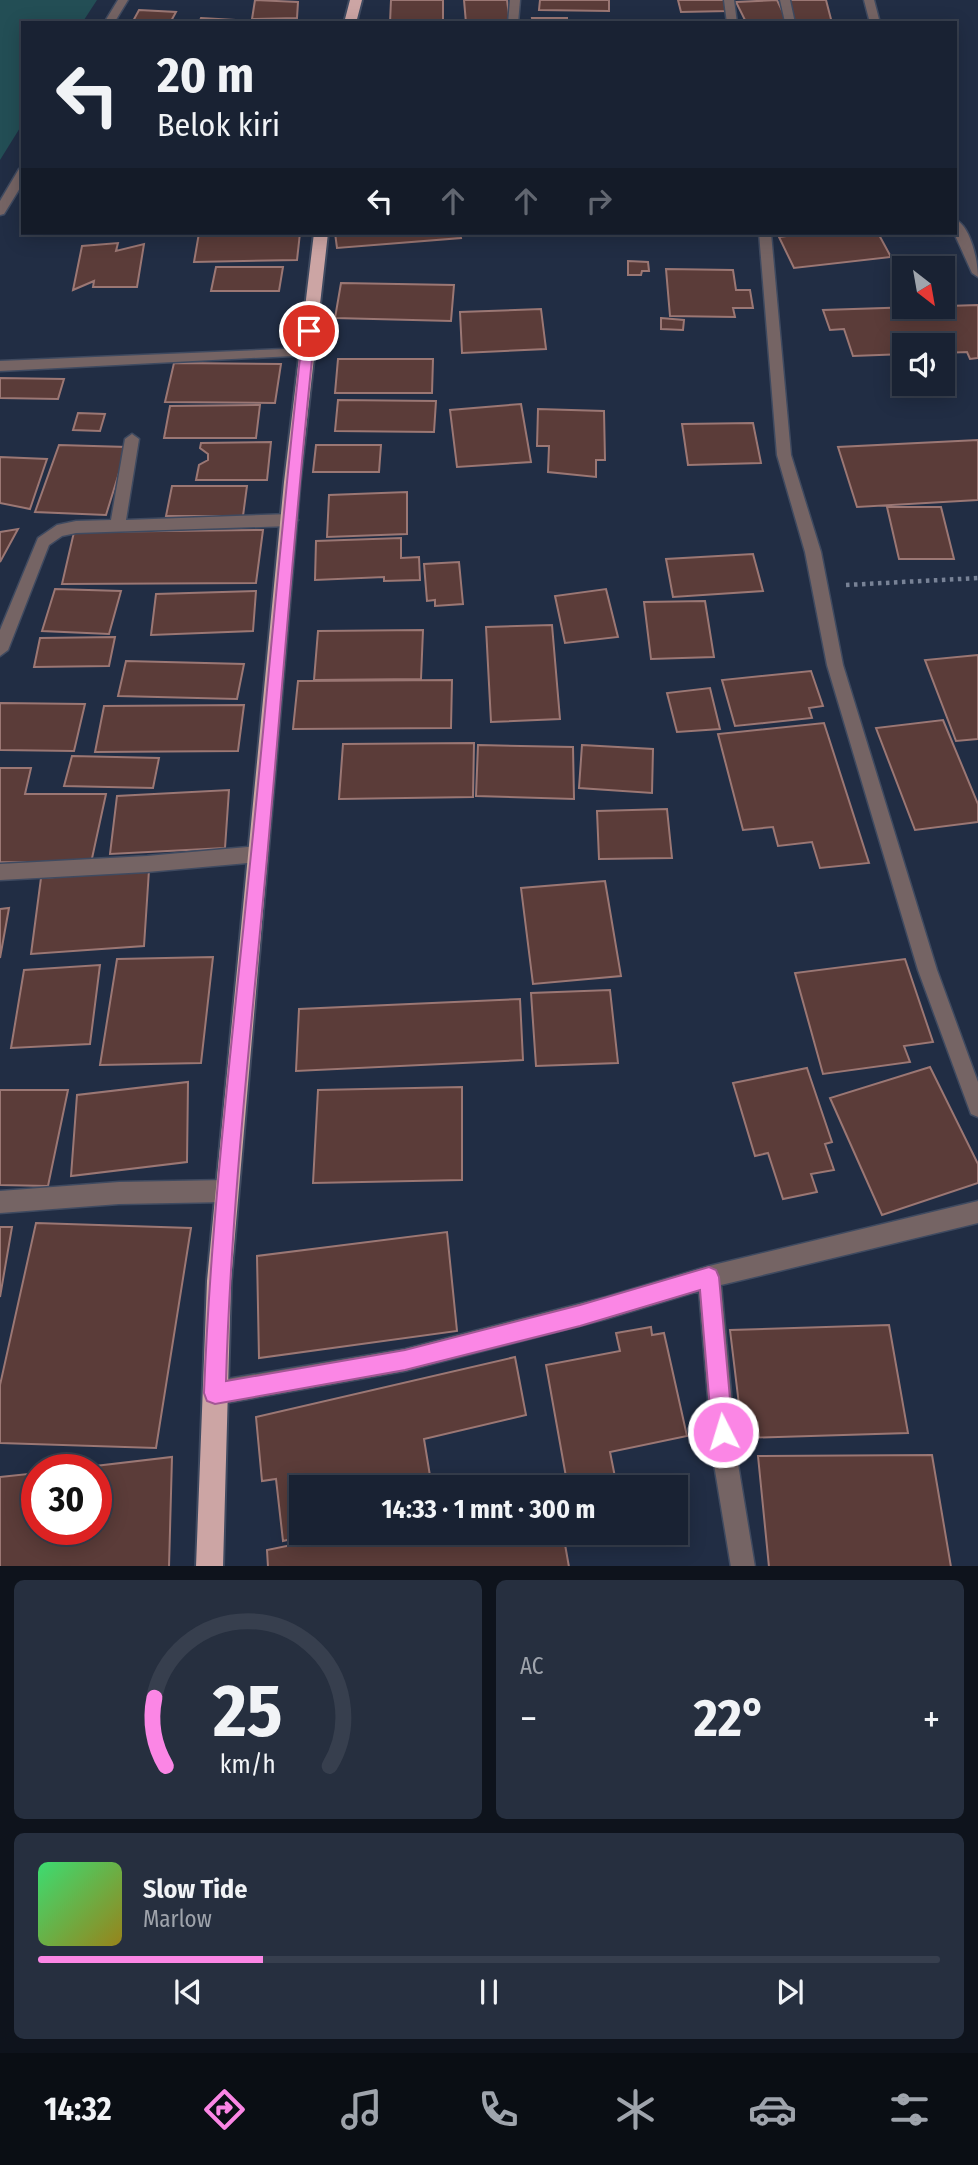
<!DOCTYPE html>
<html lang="id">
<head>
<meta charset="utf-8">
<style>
  body { margin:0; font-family:"Fira Sans Condensed",sans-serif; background:#262f3f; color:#f1f3f6; height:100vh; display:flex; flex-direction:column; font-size:26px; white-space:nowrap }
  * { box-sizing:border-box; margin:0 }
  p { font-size:23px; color:#9fa4ac }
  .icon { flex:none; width:38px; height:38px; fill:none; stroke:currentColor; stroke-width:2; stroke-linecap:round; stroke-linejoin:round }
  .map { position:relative; height:1566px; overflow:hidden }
  .drawer { display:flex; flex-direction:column; gap:14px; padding:14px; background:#0e131c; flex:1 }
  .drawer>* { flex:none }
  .hud { position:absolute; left:21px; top:21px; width:936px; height:214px; border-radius:0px; box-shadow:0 4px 18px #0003,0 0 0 2px #373f4e; background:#192233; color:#f1f3f6; overflow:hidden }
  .needle { width:46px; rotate:149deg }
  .fabs { position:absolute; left:892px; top:256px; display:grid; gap:14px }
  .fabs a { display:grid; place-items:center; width:63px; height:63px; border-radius:0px; background:#192233; box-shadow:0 4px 18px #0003,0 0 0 2px #373f4e; font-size:35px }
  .speed { position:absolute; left:21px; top:1454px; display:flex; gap:14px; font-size:35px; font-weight:700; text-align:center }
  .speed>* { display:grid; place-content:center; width:91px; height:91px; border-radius:50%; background:#192233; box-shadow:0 4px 18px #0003,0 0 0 2px #373f4e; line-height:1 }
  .speed .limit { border:10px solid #d22; background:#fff; color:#111 }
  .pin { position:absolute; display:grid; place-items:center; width:60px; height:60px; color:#fff; margin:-30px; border:4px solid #fff; border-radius:50%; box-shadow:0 2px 7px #0007 }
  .me { position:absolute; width:77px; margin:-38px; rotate:355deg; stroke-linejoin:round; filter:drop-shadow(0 0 5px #0008) }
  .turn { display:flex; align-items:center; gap:24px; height:147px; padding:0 21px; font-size:32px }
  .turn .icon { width:91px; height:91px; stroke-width:2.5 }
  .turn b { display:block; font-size:49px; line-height:60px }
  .lanes { display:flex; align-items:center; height:66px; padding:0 21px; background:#0003; justify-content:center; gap:35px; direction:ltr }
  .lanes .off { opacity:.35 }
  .big { font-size:52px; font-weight:700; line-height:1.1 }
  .drawer .card { flex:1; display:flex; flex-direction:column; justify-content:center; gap:10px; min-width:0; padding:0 24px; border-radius:10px; background:#262f3f }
  .drawer .dial { align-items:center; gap:0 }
  .dial svg { height:182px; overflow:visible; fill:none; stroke:#373f4e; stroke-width:7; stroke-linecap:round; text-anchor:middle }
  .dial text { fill:#f1f3f6; stroke:none }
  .song { display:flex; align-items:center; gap:21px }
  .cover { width:84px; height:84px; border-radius:10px; background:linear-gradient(135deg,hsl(140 70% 55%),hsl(50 70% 35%)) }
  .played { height:7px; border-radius:4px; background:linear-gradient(90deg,#fb86e5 25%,#373f4e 25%) }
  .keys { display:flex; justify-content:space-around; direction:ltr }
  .heat { display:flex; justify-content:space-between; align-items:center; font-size:38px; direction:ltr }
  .drawer .tiles { flex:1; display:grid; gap:14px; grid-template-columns:1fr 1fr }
  .card:last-child { grid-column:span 2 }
  .trip { position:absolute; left:289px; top:1475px; width:399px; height:70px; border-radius:0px; background:#192233; box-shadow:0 4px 18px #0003,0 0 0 2px #373f4e; font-weight:700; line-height:70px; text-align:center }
  .menu { display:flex; height:112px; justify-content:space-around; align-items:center; background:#0a0e14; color:#9fa4ac }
  .menu .icon { width:49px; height:49px }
  .menu .active { color:#fb86e5 }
  .menu b { font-size:32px; color:#f1f3f6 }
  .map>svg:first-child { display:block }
  .water { fill:#234e55 }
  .building { fill:#5b3c39; stroke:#9b7774; stroke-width:2 }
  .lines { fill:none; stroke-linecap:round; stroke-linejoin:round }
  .minor-casing { stroke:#3f4a60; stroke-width:3 }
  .tertiary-casing { stroke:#3f4a60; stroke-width:3 }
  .trunk-casing { stroke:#3f4a60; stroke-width:4 }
  .path { stroke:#788296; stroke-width:4.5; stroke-dasharray:3.5 4.5; stroke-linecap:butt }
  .minor { fill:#756464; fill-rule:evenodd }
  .tertiary { fill:#756464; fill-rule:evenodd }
  .trunk { fill:#cca5a4; fill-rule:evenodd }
  .route { fill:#fb86e5; stroke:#a35795; stroke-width:2 }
</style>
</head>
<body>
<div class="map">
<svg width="978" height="1567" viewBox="0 0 978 1567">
  <rect width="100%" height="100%" fill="#212d44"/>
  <path class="water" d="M0,0H97L82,23H23V123L0,160Z"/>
  <path class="building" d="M255,0L298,2L297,18L252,19Z
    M391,0H443V23H390Z
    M464,0H507L510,23H466Z
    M540,0H609V11L539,10Z
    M678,0H725L728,11L681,12Z
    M777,0L788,23H742L746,22L736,2Z
    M789,0H826L832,23H794Z
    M139,10L176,12L170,23H173H132Z
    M201,18L253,21L199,23Z
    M532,18H567V23H533Z
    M199,233H300L297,260L194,262Z
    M335,233H460L461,238L337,248Z
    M785,233H878L891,257L794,268L779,237L787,236Z
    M118,243L116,251L144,244L137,287H93L94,281L73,290L82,246Z
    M628,261L648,262L649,271H642L641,275H628Z
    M216,267H283L279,291H211Z
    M666,269L733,270L736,290H750L753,308H733L735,317L670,316Z
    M341,283L454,285L451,321L335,318Z
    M978,305V358L970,359L967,352L943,353V345H905V354L853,356L844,329L830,330L823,310Z
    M541,309L546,349L462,353L460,312Z
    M661,318L684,320L683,330L661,329Z
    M338,359H433L432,393H335Z
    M174,363L281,364L275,403L165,402Z
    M0,378L64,379L58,399L0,398Z
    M338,400L436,401L434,432L335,431Z
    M521,404L531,462L457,467L450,410Z
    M260,405L256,438H164L170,406Z
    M538,409L604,411L605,460H596V477L548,472L549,446H537Z
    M78,413L105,414L100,431L73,430Z
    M753,423L761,463L688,465L682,424Z
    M978,440V500L857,507L838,447Z
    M271,442L267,480H196L199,465L208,460V454L200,448L201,443Z
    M59,445L127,447L106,515L35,512Z
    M316,445H381L379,472H313Z
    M0,457L47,459L30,509L0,503Z
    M172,486H247L243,516H166Z
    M407,492V534L327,537L329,495Z
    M887,507H941L954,559H899Z
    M18,529L0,562V532Z
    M263,530L256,583L62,584L74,532Z
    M401,538V558L419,557L420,580L384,581V577L315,580L316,541Z
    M753,554L763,591L673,597L666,559Z
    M459,562L463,604L435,606V600L427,601L424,564Z
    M55,589L121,591L109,634L42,631Z
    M606,589L618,637L565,643L555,596Z
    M256,591L253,631L151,635L156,594Z
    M705,601L714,657L651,659L644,602Z
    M552,625L560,719L491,722L486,627Z
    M423,630L421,679L314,680L318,631Z
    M115,637L109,666L34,667L40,638Z
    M978,655V739L956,741L925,660Z
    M126,661L244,664L237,699L118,696Z
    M811,671L823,706L809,708L812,718L735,726L722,680Z
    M452,680L451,728L293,729L298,681Z
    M710,688L720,729L677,732L667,693Z
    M0,703L85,704L74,751L0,750Z
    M244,705L238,751L95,752L104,706Z
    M943,720L978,804V822L915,830L876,728Z
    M824,723L869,863L820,868L812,842L778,846L773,827L743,830L718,734Z
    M474,743L473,797L339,799L343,744Z
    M478,745L573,747L574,799L476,796Z
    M582,745L653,749L652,793L579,788Z
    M72,756L159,758L153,788L64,786Z
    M0,768H31L25,794H106L91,863L0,862Z
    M229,790L225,848L110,854L117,796Z
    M667,809L672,858L599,859L597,811Z
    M149,870L144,946L31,954L41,878Z
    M605,881L621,976L533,984L521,888Z
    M9,908L0,958V909Z
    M213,957L201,1063L100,1065L117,959Z
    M905,959L933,1042L904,1046L910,1062L823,1074L795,973Z
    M100,965L90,1044L11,1048L24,970Z
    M610,990L618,1063L536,1066L531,993Z
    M520,999L523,1060L296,1071L299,1009Z
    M930,1067L978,1164V1183L882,1215L830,1098Z
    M807,1068L832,1142L825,1144L834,1170L811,1174L817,1192L783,1199L768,1153L755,1156L733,1083Z
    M188,1082L187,1162L71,1176L77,1095Z
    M462,1087V1180L313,1183L318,1090Z
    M0,1090H68L48,1186L0,1185Z
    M36,1223L191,1228L156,1448L0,1443V1385Z
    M0,1227H12L0,1297Z
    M447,1232L457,1331L259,1358L257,1256Z
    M889,1325L908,1433L743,1438L730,1330Z
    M651,1327L652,1335L664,1333L687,1436L610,1452L617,1487L568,1488L546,1365L620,1351L616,1333Z
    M515,1357L526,1415L424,1439L432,1488H301V1533H317L283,1541L276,1479L262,1481L256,1417Z
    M932,1455L951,1567H769L758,1456Z
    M172,1457L169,1567H0V1477L37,1473V1530H96V1470H61Z
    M350,1533H563L569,1567H268L267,1550Z"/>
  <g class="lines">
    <g class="minor-casing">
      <path id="minor" d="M118,0H128L114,23H104Z
        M510,0H520L518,23H508Z
        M724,0H734L737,23H727Z
        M780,0H790L795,23L785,22Z
        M23,168V183L4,214L0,215V201L19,169Z
        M759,233H771L791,455L821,552L843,665L937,970L978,1082V1117L971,1114L918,970L827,665L805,552L777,455Z
        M307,348L314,352L312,355L0,371V361Z
        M132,434L139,439L126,520L290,514L298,520L290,526L76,533L62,536L49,545L8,650L0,656V630L38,538L57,525L76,521L111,520L125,439Z
        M258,846L264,848L267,854L264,860L258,862L147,872L0,880V864L147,856Z
        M226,1180L233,1184L237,1191L233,1198L226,1202L119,1204L0,1213V1191L119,1182Z
        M978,1201V1223L721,1285L737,1458L755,1567H731L713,1458L699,1291L606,1319L405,1371L215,1405L207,1401L203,1393L207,1385L215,1381L405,1349L606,1297L709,1266Z"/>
    </g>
    <g class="tertiary-casing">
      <path id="tertiary" d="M864,0H874L880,23H870Z
        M956,220C971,227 978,262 978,277L972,273L954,233Z"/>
    </g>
    <g class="trunk-casing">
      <path id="trunk" d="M350,0H362L356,23H344Z
        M314,233H328L300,482L231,1281L223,1567H196L207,1281L284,482Z"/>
    </g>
    <path class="path" d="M846,585L978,578"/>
    <use href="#minor" class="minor"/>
    <use href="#tertiary" class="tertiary"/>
    <use href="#trunk" class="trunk"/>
  </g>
  <path class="route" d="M309,327L315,331C296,506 283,682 267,858C251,1032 231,1206 226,1381L405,1350L580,1305L709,1267L716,1270L719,1277L733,1432L730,1440L723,1443L715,1440L712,1432L700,1290L580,1326L405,1370L215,1404L207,1401L204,1393C211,1213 233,1033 251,854C269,679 283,505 303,331Z"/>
</svg>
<div class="fabs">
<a><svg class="needle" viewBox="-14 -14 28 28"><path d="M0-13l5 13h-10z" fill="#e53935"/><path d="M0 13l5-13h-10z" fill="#9fa4ac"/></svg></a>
<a><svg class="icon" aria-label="sound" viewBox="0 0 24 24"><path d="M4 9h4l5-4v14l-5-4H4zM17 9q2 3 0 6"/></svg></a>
</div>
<div class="speed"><div class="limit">30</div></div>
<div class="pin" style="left:309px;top:331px;background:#d93025"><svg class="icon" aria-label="arrive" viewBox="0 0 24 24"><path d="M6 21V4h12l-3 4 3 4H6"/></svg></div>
<svg class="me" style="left:723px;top:1432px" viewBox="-20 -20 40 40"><circle r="17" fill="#fb86e5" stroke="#fff" stroke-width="3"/><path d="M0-11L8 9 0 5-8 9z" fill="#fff"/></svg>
<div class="trip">14:33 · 1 mnt · 300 m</div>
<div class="hud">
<div class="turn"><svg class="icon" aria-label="left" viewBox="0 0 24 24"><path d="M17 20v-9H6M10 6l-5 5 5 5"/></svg><div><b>20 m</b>Belok kiri</div></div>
<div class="lanes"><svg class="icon" aria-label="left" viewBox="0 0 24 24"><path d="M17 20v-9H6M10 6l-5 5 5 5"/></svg><svg class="icon off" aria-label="ahead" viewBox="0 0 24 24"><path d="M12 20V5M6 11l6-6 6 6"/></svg><svg class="icon off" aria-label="ahead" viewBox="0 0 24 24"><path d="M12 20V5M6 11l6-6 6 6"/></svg><svg class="icon off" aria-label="right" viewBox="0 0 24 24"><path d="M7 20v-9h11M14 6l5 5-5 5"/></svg></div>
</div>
</div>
<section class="drawer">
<div class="tiles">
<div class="card dial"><svg viewBox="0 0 100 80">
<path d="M14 69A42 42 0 1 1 86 69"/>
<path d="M14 69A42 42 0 0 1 9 39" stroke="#fb86e5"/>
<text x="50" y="56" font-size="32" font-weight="700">25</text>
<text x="50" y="72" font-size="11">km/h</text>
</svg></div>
<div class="card"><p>AC</p>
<div class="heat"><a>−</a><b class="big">22°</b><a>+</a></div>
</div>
<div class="card">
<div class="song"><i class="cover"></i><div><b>Slow Tide</b><p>Marlow</p></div></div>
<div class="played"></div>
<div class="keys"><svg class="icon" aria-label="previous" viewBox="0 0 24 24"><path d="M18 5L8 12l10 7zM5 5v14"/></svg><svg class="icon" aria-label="pause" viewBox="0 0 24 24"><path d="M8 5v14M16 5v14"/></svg><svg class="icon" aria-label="next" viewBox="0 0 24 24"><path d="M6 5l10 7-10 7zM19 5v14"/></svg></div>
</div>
</div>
</section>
<nav class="menu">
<b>14:32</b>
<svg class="icon active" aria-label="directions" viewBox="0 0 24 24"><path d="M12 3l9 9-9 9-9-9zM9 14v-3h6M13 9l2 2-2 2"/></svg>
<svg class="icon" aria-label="music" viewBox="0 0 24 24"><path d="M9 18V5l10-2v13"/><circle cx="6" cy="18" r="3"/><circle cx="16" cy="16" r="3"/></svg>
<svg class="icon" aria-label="phone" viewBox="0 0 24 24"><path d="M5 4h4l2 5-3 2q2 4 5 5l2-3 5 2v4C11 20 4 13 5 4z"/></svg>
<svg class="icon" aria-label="climate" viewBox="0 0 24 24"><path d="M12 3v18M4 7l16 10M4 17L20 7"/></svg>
<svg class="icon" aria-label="car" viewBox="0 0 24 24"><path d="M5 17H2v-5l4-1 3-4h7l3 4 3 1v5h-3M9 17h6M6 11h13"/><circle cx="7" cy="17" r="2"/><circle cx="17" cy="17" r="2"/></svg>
<svg class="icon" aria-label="filters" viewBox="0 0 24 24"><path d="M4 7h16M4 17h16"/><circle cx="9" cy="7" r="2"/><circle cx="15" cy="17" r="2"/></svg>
</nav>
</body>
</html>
